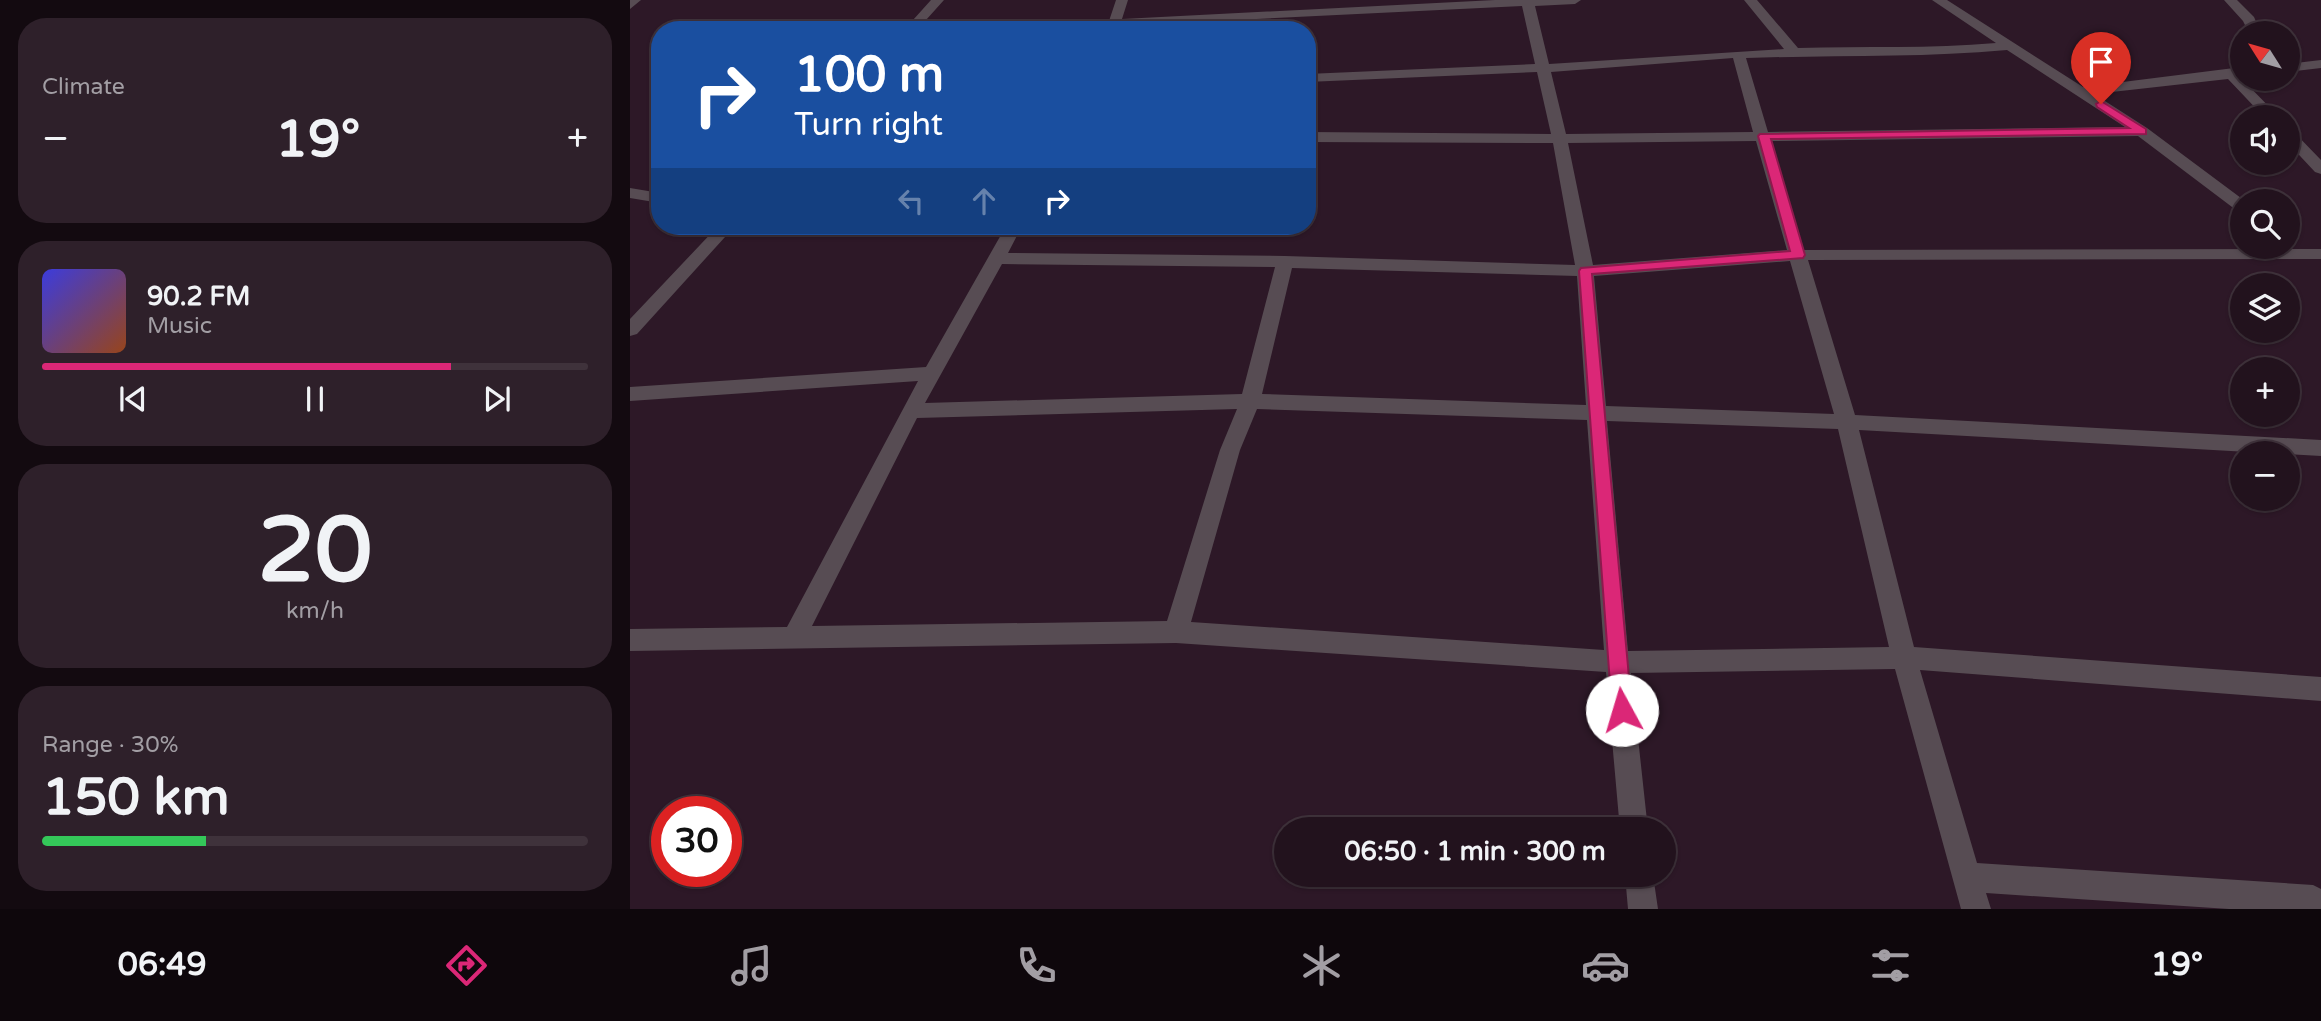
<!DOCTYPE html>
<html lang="en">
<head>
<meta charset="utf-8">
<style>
  body { margin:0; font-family:"Varela Round",sans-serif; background:#2e202a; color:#f1f3f6; height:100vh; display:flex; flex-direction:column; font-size:26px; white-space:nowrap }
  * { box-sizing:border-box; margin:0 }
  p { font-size:23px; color:#a29ea4 }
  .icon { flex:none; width:38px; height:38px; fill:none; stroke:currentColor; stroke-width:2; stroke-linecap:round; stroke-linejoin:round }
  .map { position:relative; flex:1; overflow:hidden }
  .sheet { display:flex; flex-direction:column; gap:18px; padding:18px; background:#130a10; width:630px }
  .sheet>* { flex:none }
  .banner { position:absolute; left:21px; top:21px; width:665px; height:214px; border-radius:28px; box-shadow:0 2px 5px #0004,0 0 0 2px #3f323b; background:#1a4fa0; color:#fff; overflow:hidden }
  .needle { width:46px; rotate:307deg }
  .buttons { position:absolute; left:1600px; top:21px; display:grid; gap:14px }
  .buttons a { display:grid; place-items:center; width:70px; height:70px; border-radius:50%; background:#22121d; box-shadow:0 2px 5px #0004,0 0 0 2px #3f323b; font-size:35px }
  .speed { position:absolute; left:21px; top:796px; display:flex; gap:14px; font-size:35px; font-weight:700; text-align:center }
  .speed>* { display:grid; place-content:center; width:91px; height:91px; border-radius:50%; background:#22121d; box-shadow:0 2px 5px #0004,0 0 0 2px #3f323b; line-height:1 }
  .speed .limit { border:10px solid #d22; background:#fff; color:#111 }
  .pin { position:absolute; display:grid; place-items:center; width:60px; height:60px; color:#fff; margin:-72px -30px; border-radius:50% 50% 50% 0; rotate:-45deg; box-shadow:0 0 7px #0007 }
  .pin .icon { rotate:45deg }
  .me { position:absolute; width:77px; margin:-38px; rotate:354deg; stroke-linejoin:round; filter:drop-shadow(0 0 5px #0008) }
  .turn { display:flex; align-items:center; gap:24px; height:147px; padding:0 28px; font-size:32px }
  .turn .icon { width:91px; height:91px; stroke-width:2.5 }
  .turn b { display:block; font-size:49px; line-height:60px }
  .lanes { display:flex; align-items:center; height:66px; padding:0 28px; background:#0003; justify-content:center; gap:35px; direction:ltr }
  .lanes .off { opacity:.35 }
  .big { font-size:52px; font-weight:800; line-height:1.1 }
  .sheet .widget { flex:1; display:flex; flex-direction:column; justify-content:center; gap:10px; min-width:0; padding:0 24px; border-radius:28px; background:#2e202a }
  .sheet .dial { align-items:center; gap:0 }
  .dial b { font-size:91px; line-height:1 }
  .song { display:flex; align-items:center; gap:21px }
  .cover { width:84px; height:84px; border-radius:10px; background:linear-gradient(135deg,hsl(240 70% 55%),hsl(20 70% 35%)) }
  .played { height:7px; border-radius:4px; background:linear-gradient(90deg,#db2777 75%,#3f323b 75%) }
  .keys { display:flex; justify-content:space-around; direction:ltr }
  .heat { display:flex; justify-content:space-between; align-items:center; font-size:38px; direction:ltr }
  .charge { height:10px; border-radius:5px; background:linear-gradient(90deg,#34c759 30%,#3f323b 0) }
  .trip { position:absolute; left:644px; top:817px; width:402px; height:70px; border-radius:35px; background:#22121d; box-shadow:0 2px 5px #0004,0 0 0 2px #3f323b; font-weight:800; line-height:70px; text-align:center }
  .dock { display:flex; height:112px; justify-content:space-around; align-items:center; background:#0e070c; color:#a29ea4 }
  .dock .icon { width:49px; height:49px }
  .dock .on { color:#db2777 }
  .dock b { font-size:32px; color:#f1f3f6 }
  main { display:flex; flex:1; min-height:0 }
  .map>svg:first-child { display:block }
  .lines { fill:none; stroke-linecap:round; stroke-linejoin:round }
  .minor { fill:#574c53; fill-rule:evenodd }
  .route { fill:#db2777; stroke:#8e194d; stroke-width:2 }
</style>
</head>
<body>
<main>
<section class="sheet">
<div class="widget"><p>Climate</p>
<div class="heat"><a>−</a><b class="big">19°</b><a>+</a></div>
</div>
<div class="widget">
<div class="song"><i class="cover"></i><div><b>90.2 FM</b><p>Music</p></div></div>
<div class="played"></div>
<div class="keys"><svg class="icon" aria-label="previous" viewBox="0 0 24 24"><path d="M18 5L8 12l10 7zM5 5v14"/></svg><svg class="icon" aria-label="pause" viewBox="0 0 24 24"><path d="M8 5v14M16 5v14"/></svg><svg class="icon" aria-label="next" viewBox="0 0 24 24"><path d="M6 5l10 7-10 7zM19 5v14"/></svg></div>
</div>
<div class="widget dial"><b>20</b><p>km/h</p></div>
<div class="widget"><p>Range · 30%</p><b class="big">150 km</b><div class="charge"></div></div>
</section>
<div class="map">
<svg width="1691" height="909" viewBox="0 0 1691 909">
  <rect width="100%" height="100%" fill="#2d1827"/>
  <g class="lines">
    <path class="minor" d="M0,0H11L0,9Z
      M301,0H314L287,30H274Z
      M486,0H498L492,19L865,0H951L945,4L905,6L919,64L1154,49L1114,0H1127L1168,48C1234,46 1300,49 1366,43L1302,0H1317L1453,87L1612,67V79L1649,117H1634L1598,79L1464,94L1517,128L1615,201H1612V212L1606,210L1508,136L1141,141L1174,250L1691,249V259L1178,260L1225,415L1691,440V456L1229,430L1284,647L1691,677V701L1290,670L1347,863L1683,885L1691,889V909H1599L1356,893L1361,909H1331L1265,669L1001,673L1018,830H990L976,672L546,643L0,651V629L157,627L288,381L0,401V387L296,367L376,226H392L378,253L655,256L945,265L923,143L677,142V132L921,134L907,72L677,82V74L905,64L892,6L545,23L476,30ZM1377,50L1495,127L1138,132L1116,58C1203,55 1291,58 1377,50ZM1103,58L1123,132L936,134L921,72ZM1126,141L1157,250L963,265L938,143ZM1160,261L1204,414L976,406L964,276ZM372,264L645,267L612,394L295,403ZM662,268L947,276L956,405L632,394ZM607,409L590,450L537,621L182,626L287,418ZM627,409L957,420L974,650L561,622L610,450ZM977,421L1208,429L1259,647L998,651Z
      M1594,0H1607L1624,17L1631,33H1619L1613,21Z
      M1691,60V68L1657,72V64Z
      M1657,129L1662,130L1691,160V174L1685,172L1657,142Z
      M0,188L30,193V203L0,198Z
      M88,226H105L7,334L0,336V319Z
      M995,875H1023L1028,909H998Z"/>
  </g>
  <path class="route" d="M1471,101L1516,129V134L1141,139L1175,255L1173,258L962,274L1002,710L999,716L992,719L985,716L982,710L949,271L951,268L1160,251L1128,136L1130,134L1499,128L1467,107L1466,104Z"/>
</svg>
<div class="buttons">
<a><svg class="needle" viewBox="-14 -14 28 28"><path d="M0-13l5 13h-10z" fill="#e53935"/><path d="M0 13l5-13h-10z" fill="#a29ea4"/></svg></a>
<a><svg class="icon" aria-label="sound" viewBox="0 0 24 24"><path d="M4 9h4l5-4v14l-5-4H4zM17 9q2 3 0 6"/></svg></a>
<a><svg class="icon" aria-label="search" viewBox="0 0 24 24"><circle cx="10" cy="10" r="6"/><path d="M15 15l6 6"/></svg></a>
<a><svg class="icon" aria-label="layers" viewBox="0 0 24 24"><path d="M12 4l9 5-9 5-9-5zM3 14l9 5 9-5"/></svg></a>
<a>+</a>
<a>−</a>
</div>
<div class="speed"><div class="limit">30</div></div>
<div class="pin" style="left:1471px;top:104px;background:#d93025"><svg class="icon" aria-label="arrive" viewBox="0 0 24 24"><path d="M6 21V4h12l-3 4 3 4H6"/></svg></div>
<svg class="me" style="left:992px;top:710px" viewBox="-20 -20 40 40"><circle r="19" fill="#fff"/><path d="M0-13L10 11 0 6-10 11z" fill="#db2777"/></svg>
<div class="trip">06:50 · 1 min · 300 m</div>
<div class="banner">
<div class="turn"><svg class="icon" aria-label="right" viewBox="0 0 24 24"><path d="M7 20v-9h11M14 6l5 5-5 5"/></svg><div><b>100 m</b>Turn right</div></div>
<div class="lanes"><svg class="icon off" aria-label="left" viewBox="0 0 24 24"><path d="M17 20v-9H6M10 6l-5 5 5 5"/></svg><svg class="icon off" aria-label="ahead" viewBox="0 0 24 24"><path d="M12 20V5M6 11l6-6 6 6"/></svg><svg class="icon" aria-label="right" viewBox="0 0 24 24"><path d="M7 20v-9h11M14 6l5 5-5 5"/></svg></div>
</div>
</div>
</main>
<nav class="dock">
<b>06:49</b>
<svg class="icon on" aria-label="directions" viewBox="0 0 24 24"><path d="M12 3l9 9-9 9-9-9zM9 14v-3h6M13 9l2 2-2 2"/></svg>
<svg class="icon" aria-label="music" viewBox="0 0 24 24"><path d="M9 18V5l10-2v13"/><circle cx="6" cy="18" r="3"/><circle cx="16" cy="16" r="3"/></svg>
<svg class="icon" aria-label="phone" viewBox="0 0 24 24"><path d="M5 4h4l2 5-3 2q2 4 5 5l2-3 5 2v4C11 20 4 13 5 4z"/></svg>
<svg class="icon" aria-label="climate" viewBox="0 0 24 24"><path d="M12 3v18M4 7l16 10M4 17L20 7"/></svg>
<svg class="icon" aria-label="car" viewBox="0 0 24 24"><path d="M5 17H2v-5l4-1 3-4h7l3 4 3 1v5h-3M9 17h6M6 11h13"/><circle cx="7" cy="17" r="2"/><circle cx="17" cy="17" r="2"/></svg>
<svg class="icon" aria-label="filters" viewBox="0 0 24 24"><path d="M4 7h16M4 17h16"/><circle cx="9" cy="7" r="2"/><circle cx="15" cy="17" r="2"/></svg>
<b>19°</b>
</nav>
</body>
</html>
